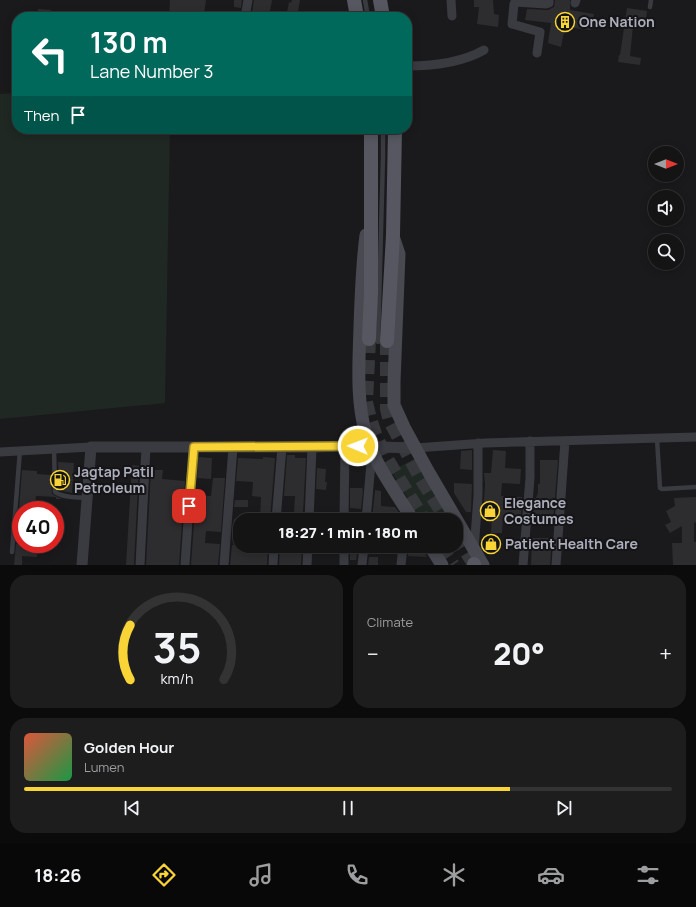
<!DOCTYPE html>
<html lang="en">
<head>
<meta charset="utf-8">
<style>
  body { margin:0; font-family:Manrope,sans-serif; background:#1d1d1e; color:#f1f3f6; height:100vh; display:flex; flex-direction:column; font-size:15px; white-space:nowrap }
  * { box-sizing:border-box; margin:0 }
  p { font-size:13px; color:#9d9ea0 }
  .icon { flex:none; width:22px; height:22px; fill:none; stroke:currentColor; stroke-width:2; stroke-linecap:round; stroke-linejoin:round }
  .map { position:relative; height:565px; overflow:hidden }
  .side { display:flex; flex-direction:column; gap:10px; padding:10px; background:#0b0b0c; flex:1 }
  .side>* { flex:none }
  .banner { position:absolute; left:12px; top:12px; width:400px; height:122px; border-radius:16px; box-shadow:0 2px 10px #0003,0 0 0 1px #333334; background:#00695c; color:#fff; overflow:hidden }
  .needle { width:26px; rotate:90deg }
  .fabs { position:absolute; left:648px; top:146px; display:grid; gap:8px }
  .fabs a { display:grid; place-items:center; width:36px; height:36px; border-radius:50%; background:#141415; box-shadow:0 2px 10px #0003,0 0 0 1px #333334; font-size:20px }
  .speed { position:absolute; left:12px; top:501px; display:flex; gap:8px; font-size:20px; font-weight:700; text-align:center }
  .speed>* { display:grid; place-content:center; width:52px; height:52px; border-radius:50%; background:#141415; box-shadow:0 2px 10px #0003,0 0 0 1px #333334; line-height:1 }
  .speed .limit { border:6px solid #d22; background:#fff; color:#111 }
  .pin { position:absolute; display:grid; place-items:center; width:34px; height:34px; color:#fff; margin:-17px; border-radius:8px; box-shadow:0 2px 6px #0006 }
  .me { position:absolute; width:44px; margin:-22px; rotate:271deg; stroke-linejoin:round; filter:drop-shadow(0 0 3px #0008) }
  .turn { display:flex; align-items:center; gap:14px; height:84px; padding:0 12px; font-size:18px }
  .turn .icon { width:52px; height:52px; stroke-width:2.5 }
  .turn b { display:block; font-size:28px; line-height:34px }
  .then { display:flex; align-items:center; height:38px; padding:0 12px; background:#0003; gap:8px; font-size:15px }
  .big { font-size:30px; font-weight:800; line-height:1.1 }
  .side .tile { flex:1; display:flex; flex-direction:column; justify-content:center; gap:6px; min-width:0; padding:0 14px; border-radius:16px; background:#1d1d1e }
  .side .dial { align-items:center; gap:0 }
  .dial svg { height:104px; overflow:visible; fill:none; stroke:#333334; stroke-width:7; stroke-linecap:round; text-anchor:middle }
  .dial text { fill:#f1f3f6; stroke:none }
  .song { display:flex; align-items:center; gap:12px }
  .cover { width:48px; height:48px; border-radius:6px; background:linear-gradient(135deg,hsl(10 70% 55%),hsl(140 70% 35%)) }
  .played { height:4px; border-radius:2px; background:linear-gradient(90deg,#f8d436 75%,#333334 75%) }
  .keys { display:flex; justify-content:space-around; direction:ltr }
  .heat { display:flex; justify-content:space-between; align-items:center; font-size:22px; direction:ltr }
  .side .tiles { flex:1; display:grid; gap:10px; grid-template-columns:1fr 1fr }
  .tile:last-child { grid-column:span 2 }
  .trip { position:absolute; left:233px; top:513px; width:230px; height:40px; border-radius:16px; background:#141415; box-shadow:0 2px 10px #0003,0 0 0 1px #333334; font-weight:800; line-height:40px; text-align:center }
  .dock { display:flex; height:64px; justify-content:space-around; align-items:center; background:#080808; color:#9d9ea0 }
  .dock .icon { width:28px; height:28px }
  .dock .selected { color:#f8d436 }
  .dock b { font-size:18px; color:#f1f3f6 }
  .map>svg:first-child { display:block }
  .green { fill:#1f2822 }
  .building { fill:#2d2d30 }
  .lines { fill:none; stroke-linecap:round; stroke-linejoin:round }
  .primary-tunnel { stroke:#37383c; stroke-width:14; stroke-dasharray:14 7; stroke-linecap:butt }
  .service { stroke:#3a3b41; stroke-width:4.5 }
  .minor { stroke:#3a3b41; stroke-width:9 }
  .tertiary { stroke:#3a3b41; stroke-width:11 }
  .secondary { stroke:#484951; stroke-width:13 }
  .primary { stroke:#565760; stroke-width:14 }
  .route-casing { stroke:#a18a23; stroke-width:10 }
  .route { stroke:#f8d436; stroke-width:7 }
  .labels { text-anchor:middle; stroke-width:4; stroke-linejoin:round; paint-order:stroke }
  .poi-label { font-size:14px; font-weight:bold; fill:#acaebc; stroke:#151517; text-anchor:start }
</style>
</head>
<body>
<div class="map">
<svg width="696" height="565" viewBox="0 0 696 565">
  <rect width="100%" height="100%" fill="#1a1a1c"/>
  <path class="green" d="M17,93V129H170L165,403L0,419V94Z
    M420,456L454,520H421L391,471Z"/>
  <path class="building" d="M170,0H206L204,14L194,13L193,17H169Z
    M234,0H242L241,8L234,7Z
    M254,0H272L269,16L252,13Z
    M292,0H300L297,17H286L289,2L291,3Z
    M474,0H493L494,14L499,15L498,27L477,24L479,7H474Z
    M555,0H570V10L594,14L591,30L565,27L561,47L548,43L551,23L525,20L527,9L548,10L554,7Z
    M627,8L647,11L645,28L633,26L630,56L641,58L640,65L618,62L619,55H620Z
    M38,9L51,10V17H37Z
    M472,450V470L460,469L461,451Z
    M493,450L506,451L505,468L521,469L520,484L502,483L501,496L522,497L521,517L503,516L502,533H491L492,515H483L485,485L484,473H491Z
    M287,455H295V458H306L303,513H294L295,496H284Z
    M198,457L212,458L211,479L197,478Z
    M263,457L275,458L270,520L260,519L261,497L252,496L253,482L236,481L238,458L263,459Z
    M540,460H558L553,522L534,521V517H533L534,498H536L538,493V484H540Z
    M58,462L74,463L72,493L59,490Z
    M132,465L139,466L134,565H126Z
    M317,468L326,469L325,482H327L326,490L316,489Z
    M22,470L37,471V474L51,475L52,494L62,499H56V497L36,496L35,510H19Z
    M151,470H163L162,479L185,481L179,565H146Z
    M213,478H225L221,532L206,531L205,543L220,544L218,565H191L196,495L211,496Z
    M454,483L472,484L471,512H466L454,493Z
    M350,488H362L363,490L361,509L350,508Z
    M375,490L381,491V506L395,507L398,511V520H372Z
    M696,497V523L694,522V542H696V565H673L672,543H682V526L670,533L665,525L671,522L666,511L675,506L674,498Z
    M235,500H248V507H234Z
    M234,519H240V533H232Z
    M532,538H552L550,565H531Z
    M16,544H38L37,557L22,556V565H14Z
    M232,545L268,546L267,565H230Z
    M280,546H302L301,565H279Z
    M350,547H358L356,560H350Z
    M409,547H421L427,557L408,556Z
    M369,557H378V565H368Z"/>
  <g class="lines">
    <path class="primary-tunnel" d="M369,339L366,402L370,419L375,434L385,456L424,520
      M387,341V409L390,421L420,477L447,520
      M456,535L474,564
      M440,546L453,565"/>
    <path class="service" d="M365,0L368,17
      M650,7L651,0
      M378,342L383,157V129
      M657,439L660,488L662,489L696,487
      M54,449L55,492C63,498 77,497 86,498
      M12,552L20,450"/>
    <path class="minor" d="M451,0L452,16
      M575,3L576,0
      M245,17L248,0
      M537,53L540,32L512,24L514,4L515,2L546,4L549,3V0
      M407,66C433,66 461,63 484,50
      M415,448L485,443L696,437
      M0,452L91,447
      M276,520L282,447
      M309,520L312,447
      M344,520L345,446
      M366,520L372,452
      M474,550L478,496V443
      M140,565L146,447
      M185,565L193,447
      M224,565L233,447
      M273,565L274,546
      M307,565L308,546
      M344,565V546
      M362,565L364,546
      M401,565L403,546
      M523,565L530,478V441
      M556,565L565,441"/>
    <path class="tertiary" d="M82,565L91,447H312L345,446L415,448"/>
    <path class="secondary" d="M366,235C362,266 361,296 360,327C359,363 356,400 366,435C375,465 397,494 413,520
      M394,239L399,254L394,382V405L404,427L428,471L483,565
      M430,546L442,565"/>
    <path class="primary" d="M354,0L357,17
      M380,0L383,17
      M369,339L371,293V129
      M387,341L393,235L395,129
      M474,564V565"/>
  </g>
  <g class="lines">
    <g class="route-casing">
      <path id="route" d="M189,506L194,447L358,446"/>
    </g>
    <use href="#route" class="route"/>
  </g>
  <defs>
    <g id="building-ring" transform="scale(1)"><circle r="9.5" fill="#151517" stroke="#f8d436" stroke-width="1.5"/><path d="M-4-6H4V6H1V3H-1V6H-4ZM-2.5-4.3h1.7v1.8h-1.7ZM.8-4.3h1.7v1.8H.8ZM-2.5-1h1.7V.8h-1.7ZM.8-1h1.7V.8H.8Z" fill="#f8d436"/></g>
    <g id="fuel-ring" transform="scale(1)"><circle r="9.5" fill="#151517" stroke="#f8d436" stroke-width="1.5"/><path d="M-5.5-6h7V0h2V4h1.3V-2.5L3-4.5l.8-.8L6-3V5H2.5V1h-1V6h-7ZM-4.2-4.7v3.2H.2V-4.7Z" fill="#f8d436"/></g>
    <g id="shop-ring" transform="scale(1)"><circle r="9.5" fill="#151517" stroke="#f8d436" stroke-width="1.5"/><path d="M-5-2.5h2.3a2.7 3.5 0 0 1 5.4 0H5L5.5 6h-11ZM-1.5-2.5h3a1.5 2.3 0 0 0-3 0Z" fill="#f8d436"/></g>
  </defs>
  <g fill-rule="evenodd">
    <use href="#building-ring" x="565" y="22"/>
    <use href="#fuel-ring" x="60" y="480"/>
    <use href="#shop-ring" x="490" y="511"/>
    <use href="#shop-ring" x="491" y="544"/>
  </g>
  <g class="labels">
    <g class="poi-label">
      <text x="579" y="27">One Nation</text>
      <text x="74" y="477">Jagtap Patil<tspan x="74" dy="16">Petroleum</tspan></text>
      <text x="504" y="508">Elegance<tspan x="504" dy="16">Costumes</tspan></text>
      <text x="505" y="549">Patient Health Care</text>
    </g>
  </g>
</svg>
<div class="fabs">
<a><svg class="needle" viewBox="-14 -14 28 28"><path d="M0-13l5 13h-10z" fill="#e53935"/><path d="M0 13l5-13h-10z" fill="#9d9ea0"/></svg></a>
<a><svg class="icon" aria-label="sound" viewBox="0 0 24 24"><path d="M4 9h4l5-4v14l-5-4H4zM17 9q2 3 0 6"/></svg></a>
<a><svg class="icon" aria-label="search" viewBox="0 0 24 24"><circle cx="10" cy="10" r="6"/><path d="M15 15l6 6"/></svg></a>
</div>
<div class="speed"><div class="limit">40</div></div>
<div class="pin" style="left:189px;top:506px;background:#d93025"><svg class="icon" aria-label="arrive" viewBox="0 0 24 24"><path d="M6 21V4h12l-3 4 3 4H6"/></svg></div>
<svg class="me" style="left:358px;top:446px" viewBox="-20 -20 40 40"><circle r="17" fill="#f8d436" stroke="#fff" stroke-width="3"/><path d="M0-11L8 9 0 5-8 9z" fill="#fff"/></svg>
<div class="trip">18:27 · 1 min · 180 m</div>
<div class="banner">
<div class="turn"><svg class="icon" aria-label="left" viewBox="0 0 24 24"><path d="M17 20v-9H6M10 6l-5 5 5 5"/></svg><div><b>130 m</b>Lane Number 3</div></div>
<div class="then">Then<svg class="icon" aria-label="arrive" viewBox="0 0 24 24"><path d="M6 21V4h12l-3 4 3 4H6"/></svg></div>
</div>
</div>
<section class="side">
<div class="tiles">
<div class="tile dial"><svg viewBox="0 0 100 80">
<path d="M14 69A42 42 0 1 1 86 69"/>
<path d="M14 69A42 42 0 0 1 14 27" stroke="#f8d436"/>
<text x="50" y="56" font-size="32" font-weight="700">35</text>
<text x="50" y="72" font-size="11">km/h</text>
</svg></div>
<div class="tile"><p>Climate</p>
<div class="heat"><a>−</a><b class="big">20°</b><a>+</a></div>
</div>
<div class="tile">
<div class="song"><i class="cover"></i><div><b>Golden Hour</b><p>Lumen</p></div></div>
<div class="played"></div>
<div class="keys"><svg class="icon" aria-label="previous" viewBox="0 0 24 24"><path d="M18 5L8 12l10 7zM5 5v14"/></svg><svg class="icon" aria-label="pause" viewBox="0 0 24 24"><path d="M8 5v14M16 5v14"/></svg><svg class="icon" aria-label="next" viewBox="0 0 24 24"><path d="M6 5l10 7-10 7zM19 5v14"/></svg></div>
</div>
</div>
</section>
<nav class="dock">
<b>18:26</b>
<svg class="icon selected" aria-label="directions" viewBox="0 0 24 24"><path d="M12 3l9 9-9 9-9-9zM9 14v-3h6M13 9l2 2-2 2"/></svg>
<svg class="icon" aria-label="music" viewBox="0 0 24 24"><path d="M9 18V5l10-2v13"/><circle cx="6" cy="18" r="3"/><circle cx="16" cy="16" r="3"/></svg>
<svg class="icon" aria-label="phone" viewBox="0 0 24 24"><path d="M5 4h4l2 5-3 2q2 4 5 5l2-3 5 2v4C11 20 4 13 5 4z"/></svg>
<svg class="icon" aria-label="climate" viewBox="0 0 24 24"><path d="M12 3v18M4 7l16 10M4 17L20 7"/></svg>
<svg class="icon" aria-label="car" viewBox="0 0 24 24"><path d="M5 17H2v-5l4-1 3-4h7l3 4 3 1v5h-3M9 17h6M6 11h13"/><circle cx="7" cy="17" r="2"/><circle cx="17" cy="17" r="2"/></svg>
<svg class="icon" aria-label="filters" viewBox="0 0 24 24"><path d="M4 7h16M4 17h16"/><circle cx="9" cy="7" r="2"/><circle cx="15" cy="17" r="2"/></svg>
</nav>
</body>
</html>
